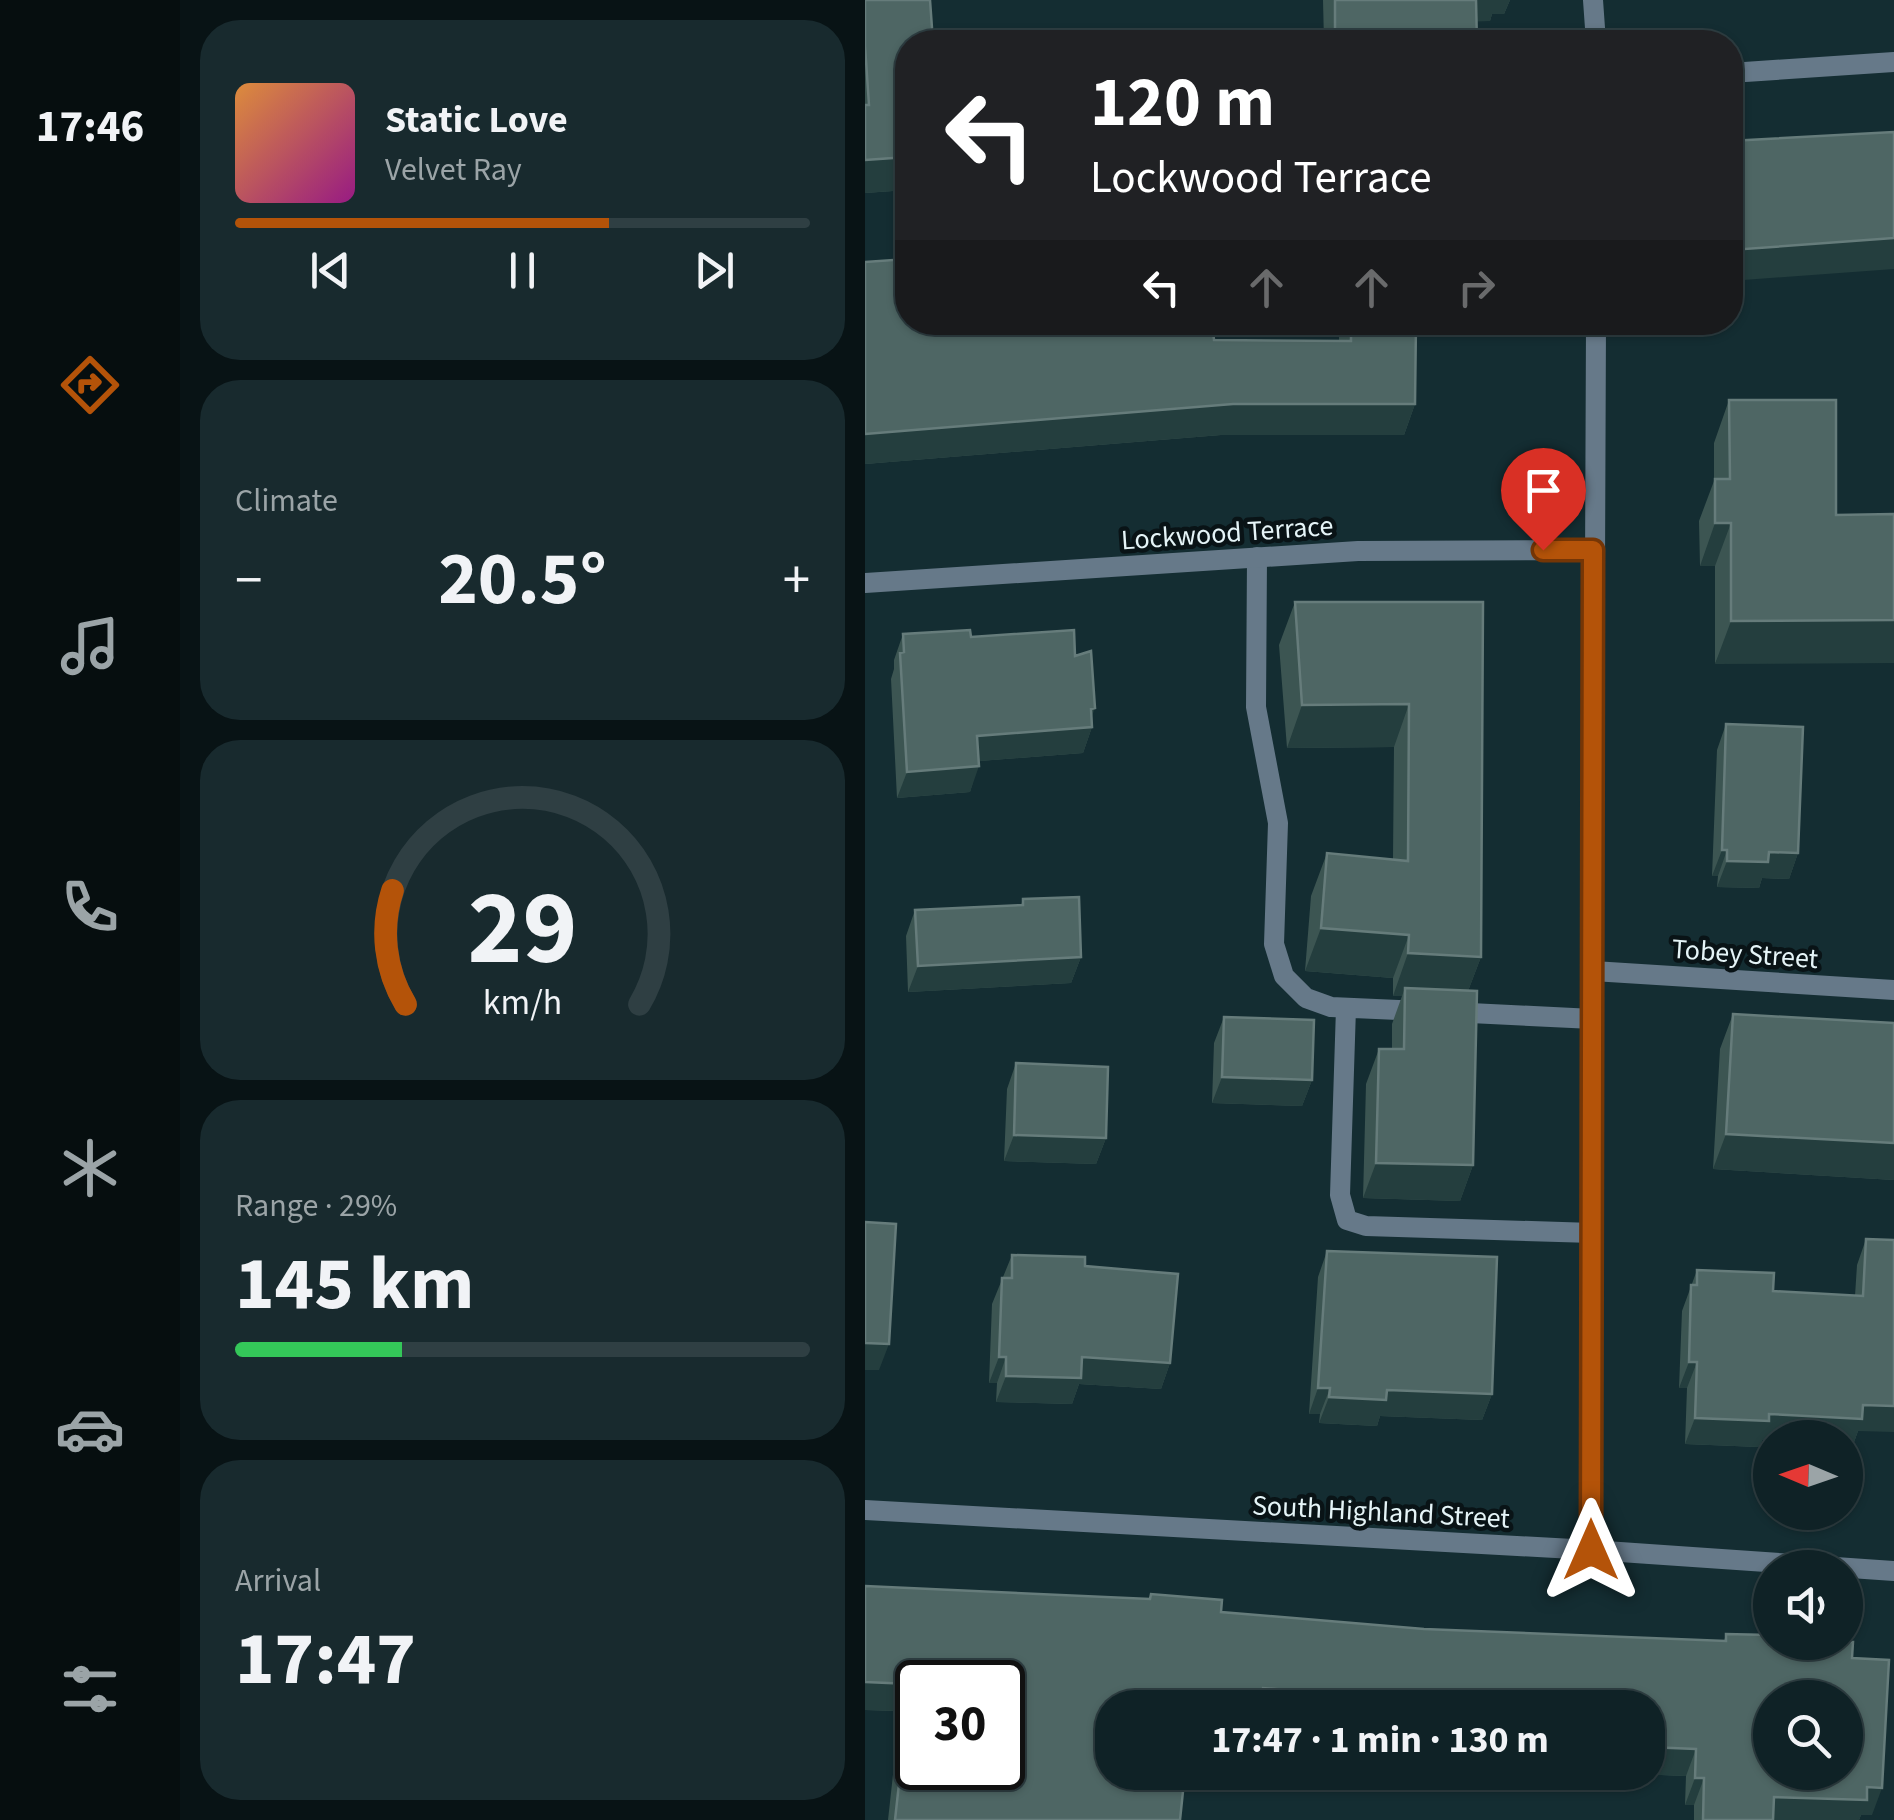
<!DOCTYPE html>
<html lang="en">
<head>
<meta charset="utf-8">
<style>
  body { margin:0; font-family:"Source Sans 3",sans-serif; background:#182a2e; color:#f1f3f6; height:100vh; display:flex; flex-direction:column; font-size:38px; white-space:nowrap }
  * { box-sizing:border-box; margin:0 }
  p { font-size:32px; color:#9ba4a7 }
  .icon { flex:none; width:55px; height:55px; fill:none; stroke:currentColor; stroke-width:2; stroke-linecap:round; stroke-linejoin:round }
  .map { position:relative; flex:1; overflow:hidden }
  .side { display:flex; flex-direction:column; gap:20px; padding:20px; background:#081315; width:685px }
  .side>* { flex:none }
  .banner { position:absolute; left:30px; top:30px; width:848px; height:305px; border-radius:40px; box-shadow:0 2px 8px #0004,0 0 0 2px #2f3f43; background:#202124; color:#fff; overflow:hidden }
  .needle { width:65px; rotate:272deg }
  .tools { position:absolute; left:888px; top:1420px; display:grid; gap:20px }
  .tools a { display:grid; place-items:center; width:110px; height:110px; border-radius:50%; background:#0f2226; box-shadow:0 2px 8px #0004,0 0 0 2px #2f3f43; font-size:50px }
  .speed { position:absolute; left:30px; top:1660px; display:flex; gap:20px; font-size:50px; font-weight:700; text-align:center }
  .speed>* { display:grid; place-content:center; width:130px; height:130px; border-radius:50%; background:#0f2226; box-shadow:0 2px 8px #0004,0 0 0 2px #2f3f43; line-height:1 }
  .speed .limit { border:5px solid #111; border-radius:15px; background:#fff; color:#111 }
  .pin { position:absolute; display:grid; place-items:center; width:85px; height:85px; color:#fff; margin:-102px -42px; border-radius:50% 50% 50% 0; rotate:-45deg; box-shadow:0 0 10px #0007 }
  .pin .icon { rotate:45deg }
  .me { position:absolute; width:110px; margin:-55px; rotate:0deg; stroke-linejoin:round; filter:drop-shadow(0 0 8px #0008) }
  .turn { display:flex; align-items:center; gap:35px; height:210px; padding:0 30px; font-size:45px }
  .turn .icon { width:130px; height:130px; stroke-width:2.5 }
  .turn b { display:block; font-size:70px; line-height:85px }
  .lanes { display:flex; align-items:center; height:95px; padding:0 30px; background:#0003; justify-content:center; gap:50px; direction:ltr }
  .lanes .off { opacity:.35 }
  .big { font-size:75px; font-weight:700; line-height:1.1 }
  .side .tile { flex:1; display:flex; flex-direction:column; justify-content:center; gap:15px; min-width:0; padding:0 35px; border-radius:40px; background:#182a2e }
  .side .dial { align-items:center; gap:0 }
  .dial svg { height:260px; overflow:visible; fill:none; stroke:#2f3f43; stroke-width:7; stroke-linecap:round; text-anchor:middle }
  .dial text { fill:#f1f3f6; stroke:none }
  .song { display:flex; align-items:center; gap:30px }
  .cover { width:120px; height:120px; border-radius:15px; background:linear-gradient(135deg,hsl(30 70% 55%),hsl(310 70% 35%)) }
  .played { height:10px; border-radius:5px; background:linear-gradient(90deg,#b45309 65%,#2f3f43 65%) }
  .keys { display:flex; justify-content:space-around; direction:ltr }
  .heat { display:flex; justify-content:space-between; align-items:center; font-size:55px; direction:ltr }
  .charge { height:15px; border-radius:8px; background:linear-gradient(90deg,#34c759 29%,#2f3f43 0) }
  .trip { position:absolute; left:230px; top:1690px; width:570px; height:100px; border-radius:40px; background:#0f2226; box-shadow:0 2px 8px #0004,0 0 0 2px #2f3f43; font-weight:700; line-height:100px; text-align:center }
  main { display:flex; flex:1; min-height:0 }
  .menu { display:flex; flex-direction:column; width:180px; justify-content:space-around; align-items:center; background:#060e0f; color:#9ba4a7 }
  .menu .icon { width:70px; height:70px }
  .menu .current { color:#b45309 }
  .menu b { font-size:45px; color:#f1f3f6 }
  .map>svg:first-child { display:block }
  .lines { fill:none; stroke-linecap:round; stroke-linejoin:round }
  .service { stroke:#667989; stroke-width:20 }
  .minor { stroke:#667989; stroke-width:20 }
  .wall { fill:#3c5552 }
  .shaded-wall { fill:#243e3e }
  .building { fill:#4e6664; stroke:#667c7b; stroke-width:2.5; fill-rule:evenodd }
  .route-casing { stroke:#753606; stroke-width:25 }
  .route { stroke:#b45309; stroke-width:18 }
  .labels { text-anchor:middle; stroke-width:9; stroke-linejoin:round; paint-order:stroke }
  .street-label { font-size:28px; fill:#e5f4f7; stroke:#091316 }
</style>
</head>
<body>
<main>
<nav class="menu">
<b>17:46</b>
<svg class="icon current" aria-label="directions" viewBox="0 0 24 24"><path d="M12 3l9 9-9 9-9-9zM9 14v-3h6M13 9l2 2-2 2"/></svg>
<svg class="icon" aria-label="music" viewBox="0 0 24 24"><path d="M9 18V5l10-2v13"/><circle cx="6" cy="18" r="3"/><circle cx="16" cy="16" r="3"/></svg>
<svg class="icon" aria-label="phone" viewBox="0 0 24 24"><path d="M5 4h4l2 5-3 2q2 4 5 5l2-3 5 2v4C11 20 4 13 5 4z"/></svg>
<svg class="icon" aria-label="climate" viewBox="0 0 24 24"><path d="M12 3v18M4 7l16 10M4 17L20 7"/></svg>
<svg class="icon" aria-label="car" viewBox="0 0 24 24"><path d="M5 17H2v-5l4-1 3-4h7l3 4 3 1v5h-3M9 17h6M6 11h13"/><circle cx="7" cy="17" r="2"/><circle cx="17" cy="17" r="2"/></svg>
<svg class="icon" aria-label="filters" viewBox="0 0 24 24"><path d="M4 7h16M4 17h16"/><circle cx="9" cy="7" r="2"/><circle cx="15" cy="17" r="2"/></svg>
</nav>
<section class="side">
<div class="tile">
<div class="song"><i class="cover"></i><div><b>Static Love</b><p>Velvet Ray</p></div></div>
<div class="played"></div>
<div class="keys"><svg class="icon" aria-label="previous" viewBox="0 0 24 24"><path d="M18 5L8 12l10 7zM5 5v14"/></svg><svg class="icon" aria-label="pause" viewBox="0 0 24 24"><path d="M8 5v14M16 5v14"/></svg><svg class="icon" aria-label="next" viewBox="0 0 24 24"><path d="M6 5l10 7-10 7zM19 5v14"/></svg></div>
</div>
<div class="tile"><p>Climate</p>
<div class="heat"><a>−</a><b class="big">20.5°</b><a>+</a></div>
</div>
<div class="tile dial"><svg viewBox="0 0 100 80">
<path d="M14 69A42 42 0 1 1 86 69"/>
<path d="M14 69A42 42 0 0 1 10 34" stroke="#b45309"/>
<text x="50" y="56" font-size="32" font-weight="700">29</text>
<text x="50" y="72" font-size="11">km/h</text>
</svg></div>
<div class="tile"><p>Range · 29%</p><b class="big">145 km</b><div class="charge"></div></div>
<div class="tile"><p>Arrival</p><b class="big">17:47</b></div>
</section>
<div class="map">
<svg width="1029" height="1820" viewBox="0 0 1029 1820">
  <rect width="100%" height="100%" fill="#142d32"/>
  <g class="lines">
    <path class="service" d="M392,557L391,707L413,823L409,944L419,976L441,998L466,1007L556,1011
      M481,1008L475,1195L482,1220L501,1226L728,1233
      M585,1012L728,1019"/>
    <path class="minor" d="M728,0L731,42
      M865,73L1029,62
      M0,583L493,551L728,550
      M728,971L1029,990
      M0,1510L726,1550L1029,1571
      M726,1550L731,322"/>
  </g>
  <path class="wall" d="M0,0L42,42V190L0,193Z
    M458,0H645L639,14H627L625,21H612V42H459Z
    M0,262L349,340L474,341V322H551L550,404L539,435H356L0,464Z
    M864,400H971L850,664V566H835L834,521L849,481V443Z
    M430,602H618L616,957L603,991L608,1165L595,1201L498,1198L501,1084L514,1049H527V1024L537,996H528V978L440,971L446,896L462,853L528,859L529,747L422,748L414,645Z
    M38,634L106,637L210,656L227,718V727L218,753L114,761L105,792L32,798L26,679L29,669V660Z
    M861,724L933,853L924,879L897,878L894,888L852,887L853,876H847L852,750Z
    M158,899L216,957L206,983L43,992L41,936L50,910L156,905Z
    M868,1014L1029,1023V1180L848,1169L855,1049Z
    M359,1017L447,1080L437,1106L347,1103L349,1043Z
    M151,1063L241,1138L231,1164L139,1161L142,1089Z
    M1001,1239L993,1431L988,1445L897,1440L894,1447L820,1444L822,1388H814L817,1311L832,1270L908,1291L990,1296L992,1265Z
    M462,1251L627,1394L617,1420L515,1416L512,1426L454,1423L455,1414H444L453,1277Z
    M147,1255L220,1266L305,1363L296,1389L214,1384L207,1404L131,1402L132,1383H124L127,1304Z
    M160,1594L284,1599L286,1594L356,1612L559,1629L859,1641L861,1634L987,1658L1007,1815H996L994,1820H829V1805H820L821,1776L721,1772H782V1708H248L315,1820H23L35,1711L0,1710Z"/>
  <path class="shaded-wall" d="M608,0H645L639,14H627L625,21L600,22Z
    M42,157V190L0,193V160Z
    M1029,238V269L865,281L866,250Z
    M368,404H550L539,435H356L0,464V434Z
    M850,523H866L850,566H835Z
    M1029,620V663L850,664L866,621Z
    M544,704L529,747L422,748L437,705Z
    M230,708L223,727H227L218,753L103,762L112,736Z
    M114,766L105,792L32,798L42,772Z
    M857,850H862L853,876H847Z
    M904,852L933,853L924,879L897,878L894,888L852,887L862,861Z
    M456,928L544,935L528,978L440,971Z
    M543,953L616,957L600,999L540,988L537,996H528Z
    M216,957L206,983L43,992L53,966Z
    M357,1077L447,1080L437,1106L347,1103Z
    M861,1134L1029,1143V1180L848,1169Z
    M149,1135L241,1138L231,1164L139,1161Z
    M511,1163L608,1165L595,1201L498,1198Z
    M0,1343L24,1344L14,1370H0Z
    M134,1357H141L132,1383H124Z
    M217,1357L305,1363L296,1389L214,1384L207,1404L131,1402L141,1376Z
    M824,1362H832L822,1388H814Z
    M453,1388H465L455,1414H444Z
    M522,1390L627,1394L617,1420L515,1416L512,1426L454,1423L464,1397Z
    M998,1405L1029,1406V1432L993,1431L988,1445L980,1444V1438H905V1440H897L894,1447L820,1444L830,1418L904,1414Z
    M0,1682L45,1684L35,1711L0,1710Z
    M398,1688L494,1696L490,1708H391Z
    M338,1704L377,1708H336Z
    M782,1747L831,1749L821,1776L721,1772H782Z
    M489,1772H674L672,1778L649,1777L645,1789L485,1784Z
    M830,1778H839L829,1805H820Z
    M1002,1787L1017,1788L1007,1815H996L994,1820H900L909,1797Z"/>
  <path class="building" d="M0,0H65L68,42H42V157L0,160V105H4L0,46Z
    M470,0H611L612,42H470Z
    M1029,132V238L866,250L865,141Z
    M42,259V322H347L349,340L486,341V322H551L550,404H368L0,434V262Z
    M864,400H971V515L1029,514V620L866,621V523H850V479H865Z
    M430,602H618L616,957L543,953L544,935L456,928L462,853L543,861L544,704L437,705Z
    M105,630L106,637L209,630L210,656L226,651L230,708L226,709L227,727L112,736L114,766L42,772L35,653L39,652L38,634Z
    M861,724L938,727L933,853L904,852L903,862L862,861V850H857Z
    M214,897L216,957L53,966L50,910L158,905V899Z
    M540,988L612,991L608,1165L511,1163L514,1049H539Z
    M868,1014L1029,1023V1143L861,1134Z
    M359,1017L449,1020L447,1080L357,1077Z
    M151,1063L243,1067L241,1138L149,1135Z
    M0,1222L31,1224L24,1344L0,1343Z
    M1001,1239L1029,1240V1406L998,1405L997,1419L904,1414V1421L830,1418L832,1362H824L826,1285H832V1270L909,1273L908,1291L998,1296Z
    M462,1251L632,1257L627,1394L522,1390L521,1400L464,1397L465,1388H453Z
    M147,1255L220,1257V1266L313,1274L305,1363L217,1357L216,1378L141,1376V1357H134L137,1278H147Z
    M0,1586L285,1599L286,1594L357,1600L356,1612L559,1629L861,1641V1634L905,1635V1642H988L987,1658L1024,1660L1017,1788L1002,1787V1800L909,1797L908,1820H838L839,1778H830L831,1749L782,1747V1708H500L493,1707L494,1696L398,1688L396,1708L338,1704L337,1708H248V1772H320L315,1820H30L45,1684L0,1682ZM52,1682H138V1768H52ZM905,1698H980V1772H905Z"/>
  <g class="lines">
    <g class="route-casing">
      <path id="route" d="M678,550H728L726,1550"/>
    </g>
    <use href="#route" class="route"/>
  </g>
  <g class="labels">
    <g class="street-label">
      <text transform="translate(362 532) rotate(-4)" y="10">Lockwood Terrace</text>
      <text transform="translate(880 953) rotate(4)" y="10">Tobey Street</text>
      <text transform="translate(516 1511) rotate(3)" y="10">South Highland Street</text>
    </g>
  </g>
</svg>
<div class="tools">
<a><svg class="needle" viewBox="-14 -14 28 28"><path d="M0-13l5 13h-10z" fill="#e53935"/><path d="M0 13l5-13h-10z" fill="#9ba4a7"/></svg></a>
<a><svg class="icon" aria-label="sound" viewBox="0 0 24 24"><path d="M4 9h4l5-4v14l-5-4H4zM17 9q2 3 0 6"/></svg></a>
<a><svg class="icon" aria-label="search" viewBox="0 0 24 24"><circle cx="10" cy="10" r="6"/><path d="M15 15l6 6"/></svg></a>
</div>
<div class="speed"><div class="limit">30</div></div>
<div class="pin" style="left:678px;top:550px;background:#d93025"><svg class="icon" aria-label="arrive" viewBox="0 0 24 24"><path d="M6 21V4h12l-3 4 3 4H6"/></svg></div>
<svg class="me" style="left:726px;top:1550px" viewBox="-20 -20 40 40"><path d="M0-17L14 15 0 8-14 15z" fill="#b45309" stroke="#fff" stroke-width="4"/></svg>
<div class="trip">17:47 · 1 min · 130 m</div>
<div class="banner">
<div class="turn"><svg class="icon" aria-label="left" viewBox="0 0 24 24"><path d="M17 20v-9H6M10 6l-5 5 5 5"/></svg><div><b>120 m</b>Lockwood Terrace</div></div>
<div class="lanes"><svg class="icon" aria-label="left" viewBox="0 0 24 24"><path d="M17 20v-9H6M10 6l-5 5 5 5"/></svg><svg class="icon off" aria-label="ahead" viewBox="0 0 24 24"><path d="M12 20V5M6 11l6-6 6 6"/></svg><svg class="icon off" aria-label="ahead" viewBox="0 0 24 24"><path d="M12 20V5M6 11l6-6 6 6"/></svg><svg class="icon off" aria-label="right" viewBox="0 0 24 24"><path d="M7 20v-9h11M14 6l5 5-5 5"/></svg></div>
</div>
</div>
</main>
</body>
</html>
